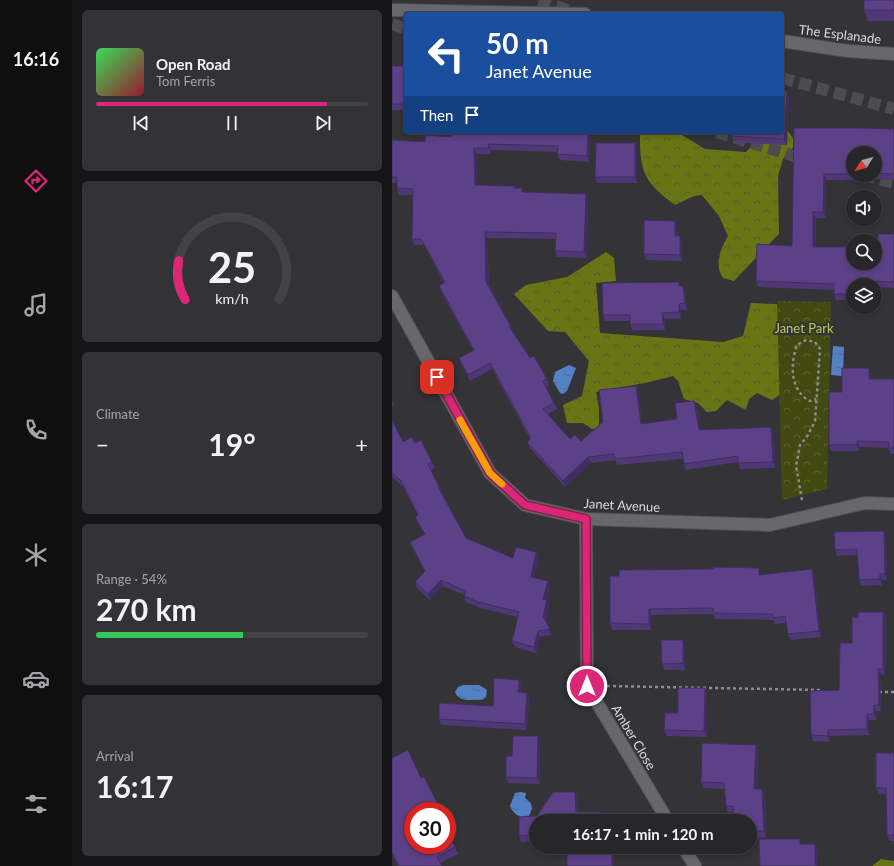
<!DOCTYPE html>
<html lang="en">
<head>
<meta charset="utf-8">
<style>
  body { margin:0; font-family:Lato,sans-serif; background:#333235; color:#f1f3f6; height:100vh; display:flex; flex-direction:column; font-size:15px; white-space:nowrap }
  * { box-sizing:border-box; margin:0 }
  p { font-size:13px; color:#a4a5a8 }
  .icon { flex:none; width:22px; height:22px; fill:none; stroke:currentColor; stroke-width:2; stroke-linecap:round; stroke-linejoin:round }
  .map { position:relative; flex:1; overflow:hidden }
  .details { display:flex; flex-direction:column; gap:10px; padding:10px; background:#151517; width:320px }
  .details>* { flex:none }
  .guide { position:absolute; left:12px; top:12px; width:380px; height:122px; border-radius:4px; box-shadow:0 2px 6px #0003,0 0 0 1px #434346; background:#1a4fa0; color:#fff; overflow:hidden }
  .needle { width:26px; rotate:233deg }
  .fabs { position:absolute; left:454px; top:146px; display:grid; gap:8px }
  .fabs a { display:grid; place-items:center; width:36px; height:36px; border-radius:50%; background:#272629; box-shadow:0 2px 6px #0003,0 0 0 1px #434346; font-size:20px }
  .speed { position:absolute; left:12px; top:802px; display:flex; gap:8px; font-size:20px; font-weight:700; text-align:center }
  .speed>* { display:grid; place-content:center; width:52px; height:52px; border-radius:50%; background:#272629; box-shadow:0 2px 6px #0003,0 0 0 1px #434346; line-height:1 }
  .speed .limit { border:6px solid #d22; background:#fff; color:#111 }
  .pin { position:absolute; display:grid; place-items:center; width:34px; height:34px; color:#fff; margin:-17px; border-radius:8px; box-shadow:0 2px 6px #0006 }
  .me { position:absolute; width:44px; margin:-22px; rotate:0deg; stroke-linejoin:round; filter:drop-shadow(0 0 3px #0008) }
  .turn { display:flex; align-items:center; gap:14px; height:84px; padding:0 16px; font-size:18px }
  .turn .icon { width:52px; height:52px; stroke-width:2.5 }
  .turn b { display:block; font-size:28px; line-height:34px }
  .then { display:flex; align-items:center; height:38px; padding:0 16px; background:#0003; gap:8px; font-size:15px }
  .big { font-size:30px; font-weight:700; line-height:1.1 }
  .details .card { flex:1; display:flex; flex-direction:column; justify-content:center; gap:6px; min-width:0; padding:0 14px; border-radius:6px; background:#333235 }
  .details .dial { align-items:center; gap:0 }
  .dial svg { height:104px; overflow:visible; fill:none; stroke:#434346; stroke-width:7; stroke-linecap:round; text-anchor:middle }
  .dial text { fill:#f1f3f6; stroke:none }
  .song { display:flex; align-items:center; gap:12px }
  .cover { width:48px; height:48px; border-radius:6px; background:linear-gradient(135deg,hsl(130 70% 55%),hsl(350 70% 35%)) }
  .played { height:4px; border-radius:2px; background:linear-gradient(90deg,#db2777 85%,#434346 85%) }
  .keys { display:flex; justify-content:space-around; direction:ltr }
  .heat { display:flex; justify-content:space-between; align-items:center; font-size:22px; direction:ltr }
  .charge { height:6px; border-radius:3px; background:linear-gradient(90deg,#34c759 54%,#434346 0) }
  .trip { position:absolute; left:137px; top:814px; width:228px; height:40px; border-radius:20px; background:#272629; box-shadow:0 2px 6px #0003,0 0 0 1px #434346; font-weight:700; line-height:40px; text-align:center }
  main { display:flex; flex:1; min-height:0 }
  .tab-bar { display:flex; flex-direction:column; width:72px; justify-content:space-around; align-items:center; background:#100f10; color:#a4a5a8 }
  .tab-bar .icon { width:28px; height:28px }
  .tab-bar .active { color:#db2777 }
  .tab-bar b { font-size:18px; color:#f1f3f6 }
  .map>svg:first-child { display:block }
  .forest { fill:url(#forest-crowns) }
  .park { fill:url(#park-crowns) }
  .water { fill:url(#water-ripples) }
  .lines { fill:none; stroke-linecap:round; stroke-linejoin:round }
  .highway-tunnel { stroke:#4d4c50; stroke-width:12; stroke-dasharray:12 6; stroke-linecap:butt }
  .street-casing { stroke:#515154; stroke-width:14 }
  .secondary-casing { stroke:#515154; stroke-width:14 }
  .path { stroke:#8e8d90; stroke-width:2.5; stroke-dasharray:3 3; stroke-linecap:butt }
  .street { stroke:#68676b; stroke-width:12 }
  .secondary { stroke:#68676b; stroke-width:12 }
  .wall { fill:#4f3876; fill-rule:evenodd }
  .shaded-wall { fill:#402e60 }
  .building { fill:#5c4189; stroke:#402e60 }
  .route-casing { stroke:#8e194d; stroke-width:10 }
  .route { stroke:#db2777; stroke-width:7 }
  .slow { stroke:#f59e0b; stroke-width:7 }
  .labels { text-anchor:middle; stroke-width:4; stroke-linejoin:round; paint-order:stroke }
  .street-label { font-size:13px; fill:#dcdbde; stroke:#343337 }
  .park-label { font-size:13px; fill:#b9ca52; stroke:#343337 }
</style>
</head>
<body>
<main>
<nav class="tab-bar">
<b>16:16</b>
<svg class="icon active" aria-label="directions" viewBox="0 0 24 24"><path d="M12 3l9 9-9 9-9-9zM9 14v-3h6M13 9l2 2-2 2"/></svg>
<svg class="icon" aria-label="music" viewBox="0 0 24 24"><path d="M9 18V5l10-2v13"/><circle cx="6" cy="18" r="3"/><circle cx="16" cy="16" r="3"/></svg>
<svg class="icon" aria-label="phone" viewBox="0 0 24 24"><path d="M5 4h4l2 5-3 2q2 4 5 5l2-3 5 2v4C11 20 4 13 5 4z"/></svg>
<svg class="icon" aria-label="climate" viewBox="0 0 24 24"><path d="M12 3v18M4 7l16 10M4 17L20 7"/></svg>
<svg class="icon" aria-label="car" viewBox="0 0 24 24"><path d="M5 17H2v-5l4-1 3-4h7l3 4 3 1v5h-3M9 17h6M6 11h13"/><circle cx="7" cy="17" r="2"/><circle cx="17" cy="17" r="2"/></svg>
<svg class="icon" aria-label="filters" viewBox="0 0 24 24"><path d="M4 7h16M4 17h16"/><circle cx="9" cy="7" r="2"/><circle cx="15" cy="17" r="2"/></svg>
</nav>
<section class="details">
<div class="card">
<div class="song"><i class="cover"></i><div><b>Open Road</b><p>Tom Ferris</p></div></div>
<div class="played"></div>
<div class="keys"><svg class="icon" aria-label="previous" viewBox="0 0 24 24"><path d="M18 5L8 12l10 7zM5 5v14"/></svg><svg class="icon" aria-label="pause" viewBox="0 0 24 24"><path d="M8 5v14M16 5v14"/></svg><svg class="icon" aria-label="next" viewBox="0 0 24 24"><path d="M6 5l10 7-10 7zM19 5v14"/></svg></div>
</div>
<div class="card dial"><svg viewBox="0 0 100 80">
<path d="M14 69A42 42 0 1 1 86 69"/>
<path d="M14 69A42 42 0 0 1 9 39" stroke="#db2777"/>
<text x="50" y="56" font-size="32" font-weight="700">25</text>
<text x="50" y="72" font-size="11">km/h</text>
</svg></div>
<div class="card"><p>Climate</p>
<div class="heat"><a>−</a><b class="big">19°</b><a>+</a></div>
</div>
<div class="card"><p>Range · 54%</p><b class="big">270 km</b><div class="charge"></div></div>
<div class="card"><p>Arrival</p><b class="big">16:17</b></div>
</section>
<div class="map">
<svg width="502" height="866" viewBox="0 0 502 866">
  <defs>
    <pattern id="forest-crowns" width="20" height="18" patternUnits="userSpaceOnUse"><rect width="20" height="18" fill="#697514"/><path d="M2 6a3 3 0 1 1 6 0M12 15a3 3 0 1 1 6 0" fill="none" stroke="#575e29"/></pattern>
    <pattern id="park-crowns" width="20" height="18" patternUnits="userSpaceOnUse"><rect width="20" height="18" fill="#424a11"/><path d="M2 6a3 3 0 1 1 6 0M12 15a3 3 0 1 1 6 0" fill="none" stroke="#5d6433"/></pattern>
    <pattern id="water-ripples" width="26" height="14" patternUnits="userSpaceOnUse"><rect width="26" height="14" fill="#5381c4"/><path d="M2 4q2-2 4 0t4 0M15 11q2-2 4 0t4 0" fill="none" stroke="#4d6b97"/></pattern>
  </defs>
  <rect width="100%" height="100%" fill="#343337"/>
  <path class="forest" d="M390,130L397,132L404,144L391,159L386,176L387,234L377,244L342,281L331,278C322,264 328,250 336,236L327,216L310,195L302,196L283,205C275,199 267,193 261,186C248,172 248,152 248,135L253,132H285L313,149L354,152L367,138L390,132Z
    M214,252L222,258L224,281L204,283L208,333L331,342L351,336L359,303L427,306L398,388L380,400L365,393L357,399L354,410L335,400L324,411L315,412L306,403L292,399L286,381L281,376L253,383L204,392L207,409V428L200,429L191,423H175L171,405L190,396L197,361L173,332L156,331L122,294L134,285L175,277Z
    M489,859L502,861V866H480Z"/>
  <path class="park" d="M385,301L439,302L435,489L390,500Z"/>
  <path class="water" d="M441,346L452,347L451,376L439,375Z
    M177,365L184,368L175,391L171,394L168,393L161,381L163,372Z
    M71,685H87L95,690L94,697L90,700C80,699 67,703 63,692L66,687Z
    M129,792L134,793L133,798L139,803L140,809L136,818C128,818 121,814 118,806L123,793Z"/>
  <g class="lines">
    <path class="highway-tunnel" d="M147,0L184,13
      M0,24L14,29
      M390,78L502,109
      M325,132L415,160
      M471,175L502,183"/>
    <g class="street-casing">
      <path id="street" d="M0,296L98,473L133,505L194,519L378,525L473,503L502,504
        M194,519L195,686L276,821
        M291,847L303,866"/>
    </g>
    <g class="secondary-casing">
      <path id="secondary" d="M0,10L193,14
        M390,41L456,51L502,54"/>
    </g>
    <path class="path" d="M410,500L404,466L408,445L416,435L423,421L428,349L423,342L414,340L405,345C398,364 398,391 418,401L424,399
      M215,686L428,690
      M487,692H502"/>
    <use href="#street" class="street"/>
    <use href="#secondary" class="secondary"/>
  </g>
  <path class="wall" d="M502,0V21H476L472,10Z
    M0,66H14V110H0Z
    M397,97L395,145L342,142L340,136Z
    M402,128L502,129V180L478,179V180H434V218H424V247L486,248L502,234V288L483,287V285H461V300H444L442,294V290L366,287L364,281L400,246ZM461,153H483V175H461Z
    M59,132H198L197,162L168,160L165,154L166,152L99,150V154H85V185L124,188H130L131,192L194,194L196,200L195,258L165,257L163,251L164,239L95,238L97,285L118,325L120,331L138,358L155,379L157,385L154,387L165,409L156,414L178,439L189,441L211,422L244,386L246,392L250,424L285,419L302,401L305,407L308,430L382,433L383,468L348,469L346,462L294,470L292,464L291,459L225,465L223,460L199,463L173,487L138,448L135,442L138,439L100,369L78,381L69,364L67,358L81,350L49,292L47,286L52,283L32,245H22L20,239L21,195H7L5,188V183H0V140L33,142L59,137Z
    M243,143L245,149V183H205L203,177Z
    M285,227V236H288L290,242V261L254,260L252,254Z
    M289,286H291L293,292L295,310H289V319H273V330H240L238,324V321H213L211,315Z
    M477,368L479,375V379H502V454H499L496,448L467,447V451H439L437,445L450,392Z
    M0,400L2,406L0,407Z
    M0,420L11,442L23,443L40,462L43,468L39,470L47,487L50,493L74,538L121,558L144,552L147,558L142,578L158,587L155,600L157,606L154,621L160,635L148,637L144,653L123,647L120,641L126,617L88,608L74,602L72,595L51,586L38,600L25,588L23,582L33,571L20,548L18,542L32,534L26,523L23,517L26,515L11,487L0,477Z
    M494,537L495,580H490V585L469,586L467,580L466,555L445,556L443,550Z
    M420,569L422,575L429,637L398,640L396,634L394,623L383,624L381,620L323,619L321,614L259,615V630H220L218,623L227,576L369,574V575Z
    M491,612L494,618L493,675L488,674L489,711H484V720H477V735L438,736V742L421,741L419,735L447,690L460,643L466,618Z
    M293,646V670H272L270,664Z
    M127,680L129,686V692L135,693L137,699L135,730L49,725L47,719L101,706Z
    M315,694V737L275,736L272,730L286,713Z
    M148,742V784L116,783L114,777L120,756Z
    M364,745L366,751L365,789L373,795L374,837L358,838V821L342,812H336L334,806L333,789L311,788L309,782Z
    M502,753V841H498L495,835L494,794H487L484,788Z
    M0,758L29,778L47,806L49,811H21L63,847L66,854L48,863L50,866H6L0,854Z
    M183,792L185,798L186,812L211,818L144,821V841L129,842L127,836L145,816Z"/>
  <path class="shaded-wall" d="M395,91L397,97L395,145L392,139Z
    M12,93L14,99V110L11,104Z
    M196,132H198L197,162L195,156Z
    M243,143L245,149V183L243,177Z
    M96,144L99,150V154L97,148Z
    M82,148L85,154V191L83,185Z
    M432,174L434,180V218L431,212Z
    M194,194L196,200L195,258L192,252Z
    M421,212L424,218V253L421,247Z
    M283,221L285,227V242L283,236Z
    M93,232L95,238L97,288L94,282Z
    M288,236L290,242V261L288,255Z
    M291,286L293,292L295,310L293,303Z
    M287,304L289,310V319L287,312Z
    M270,313L273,319V330L271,324Z
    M477,368L479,375V385L477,379Z
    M244,386L246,392L251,430L249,424Z
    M302,401L305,407L309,436L307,430Z
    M379,427L382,433L383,468L381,462Z
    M465,441L467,447V451L465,445Z
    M196,457L199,463L173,487L171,481Z
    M492,531L494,537L495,580L493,574Z
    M144,552L147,558L141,583L139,577Z
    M367,568L369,574V581L367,575Z
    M420,569L422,575L429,637L427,631Z
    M488,574L490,580V585L488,579Z
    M49,580L51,586L38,600L36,594Z
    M156,581L158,587L154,605L151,599Z
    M155,600L157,606L153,622L151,616Z
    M257,609L259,615V630L257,624Z
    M491,612L494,618L493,675L491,669Z
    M146,631L148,637L144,653L142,647Z
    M291,640L293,646V670L291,663Z
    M486,669L488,674L489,711L487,705Z
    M127,680L129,686L128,698L126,692Z
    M313,688L315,694V737L312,731Z
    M135,693L137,699L135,730L133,724Z
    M482,705L484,711V720L482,714Z
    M475,714L477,720V735L475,729Z
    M436,730L438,736V742L436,736Z
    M146,736L148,742V784L145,778Z
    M364,745L366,751L365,796L362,789Z
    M370,789L373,795L374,837L372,831Z
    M183,792L185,798L186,818L184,812Z
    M209,812L211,818V821H209Z
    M423,844L425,850V866H423Z
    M210,847H212V859L210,853Z
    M220,853L222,859V866H220Z"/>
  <path class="building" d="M472,0H502V10H472Z
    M0,66H14V93H12L11,104H0Z
    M390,90L395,91L392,139L340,136V132H390Z
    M402,128H469L502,129V174L483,173V153H461V174H432L431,212H421V247H461V263H483V248H486V234H502V282L477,281V285H461V294H442V284L364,281L365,244L400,246Z
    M59,132H196L195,156L165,154L166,146L96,144L97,148H82L83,185L123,186L122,188H130V192L194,194L192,252L163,251L164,233L93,232L94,282L118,325L117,326L138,358L142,356L155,379L151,381L162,403L151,409L178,439L183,435L189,441L211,422L207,390L244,386L249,424L285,419L283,403L302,401L307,430L379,427L381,462L346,463V456L292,464L290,452L223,459L222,454L196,457L171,481L135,442L139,438L98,363L76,375L67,358L82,350L47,286L53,282L29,239H20L21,189L5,188V177H0V140L33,142L34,135L59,137Z
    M204,143H243V177H203Z
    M252,220L283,221V236H288V255L252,254Z
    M287,282V286H291L293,303L287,304V312L270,313L271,324H238V315H211L210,283Z
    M450,368H477V379H502V448H496L497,442L465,441V445H437V392H450Z
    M0,420L11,442L20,437L23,443L29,440L40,462L36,464L47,487H46L74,538L121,558L124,547L144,552L139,577L156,581L151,599L155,600L151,616L158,629L146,631L142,647L120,641L127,612L86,602L72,596L74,591L49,580L36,594L23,582L33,571L18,542L33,534L23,517L26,515L9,481L0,473Z
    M492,531L493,574H488V579L467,580L465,549L443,550L442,532Z
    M321,567L367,568V575L420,569L427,631L396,634L393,616L381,618L380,614L321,613V608L257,609V624L218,623V576H227V570L321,569Z
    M466,612H491V669H486L487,705H482V714H475V729L436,730V736L419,735L418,691L447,690L448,643H460V617L466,618Z
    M269,640H291V663L270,664Z
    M102,678L127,680L126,692L135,693L133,724L47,719V703L101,706Z
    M286,688H313L312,731L272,730L273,713H286Z
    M121,736H146L145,778L114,777V756H120Z
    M310,743L364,745L362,789H370L372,831L358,832V821H342L341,806H334L332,783L309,782Z
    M16,750L29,778L32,777L47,806L42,809L43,811H21V845H55V832L63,847L45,857L50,866H7L0,852V758Z
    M484,753H502V835H495L494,788H484Z
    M161,792H183L184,812H209V821H144V835L127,836V817L145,816Z
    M367,839H408V844H423V866H368Z
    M175,847H210V853H220V866H175Z"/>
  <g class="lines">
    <g class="route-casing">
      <path id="route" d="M45,377L98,473L133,505L194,519L195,686"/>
    </g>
    <use href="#route" class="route"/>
    <path class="slow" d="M68,420L98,473L110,484"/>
  </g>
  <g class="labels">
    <g class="street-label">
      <text transform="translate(448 34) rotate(7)" y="5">The Esplanade</text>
      <text transform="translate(230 505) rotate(3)" y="5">Janet Avenue</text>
      <text transform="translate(242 737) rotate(59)" y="5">Amber Close</text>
    </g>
    <g class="park-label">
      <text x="412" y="333">Janet Park</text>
    </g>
  </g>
</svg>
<div class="fabs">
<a><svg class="needle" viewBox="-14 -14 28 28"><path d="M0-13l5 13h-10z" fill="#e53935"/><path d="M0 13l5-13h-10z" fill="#a4a5a8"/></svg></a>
<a><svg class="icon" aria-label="sound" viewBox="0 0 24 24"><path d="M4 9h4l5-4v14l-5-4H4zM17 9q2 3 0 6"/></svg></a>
<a><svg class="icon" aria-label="search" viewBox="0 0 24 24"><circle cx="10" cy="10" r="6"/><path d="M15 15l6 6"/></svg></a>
<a><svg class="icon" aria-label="layers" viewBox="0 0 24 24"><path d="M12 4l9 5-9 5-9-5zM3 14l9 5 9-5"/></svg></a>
</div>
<div class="speed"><div class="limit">30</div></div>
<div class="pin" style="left:45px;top:377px;background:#d93025"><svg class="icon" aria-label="arrive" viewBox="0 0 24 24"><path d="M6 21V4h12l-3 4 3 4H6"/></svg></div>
<svg class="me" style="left:195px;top:686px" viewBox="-20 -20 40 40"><circle r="17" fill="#db2777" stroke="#fff" stroke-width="3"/><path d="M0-11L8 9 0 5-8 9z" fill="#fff"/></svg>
<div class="trip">16:17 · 1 min · 120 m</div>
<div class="guide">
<div class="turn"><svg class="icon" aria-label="left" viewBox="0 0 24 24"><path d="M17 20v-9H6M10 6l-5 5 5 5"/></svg><div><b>50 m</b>Janet Avenue</div></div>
<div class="then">Then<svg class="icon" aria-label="arrive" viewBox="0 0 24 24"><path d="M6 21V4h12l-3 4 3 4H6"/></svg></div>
</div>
</div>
</main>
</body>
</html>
